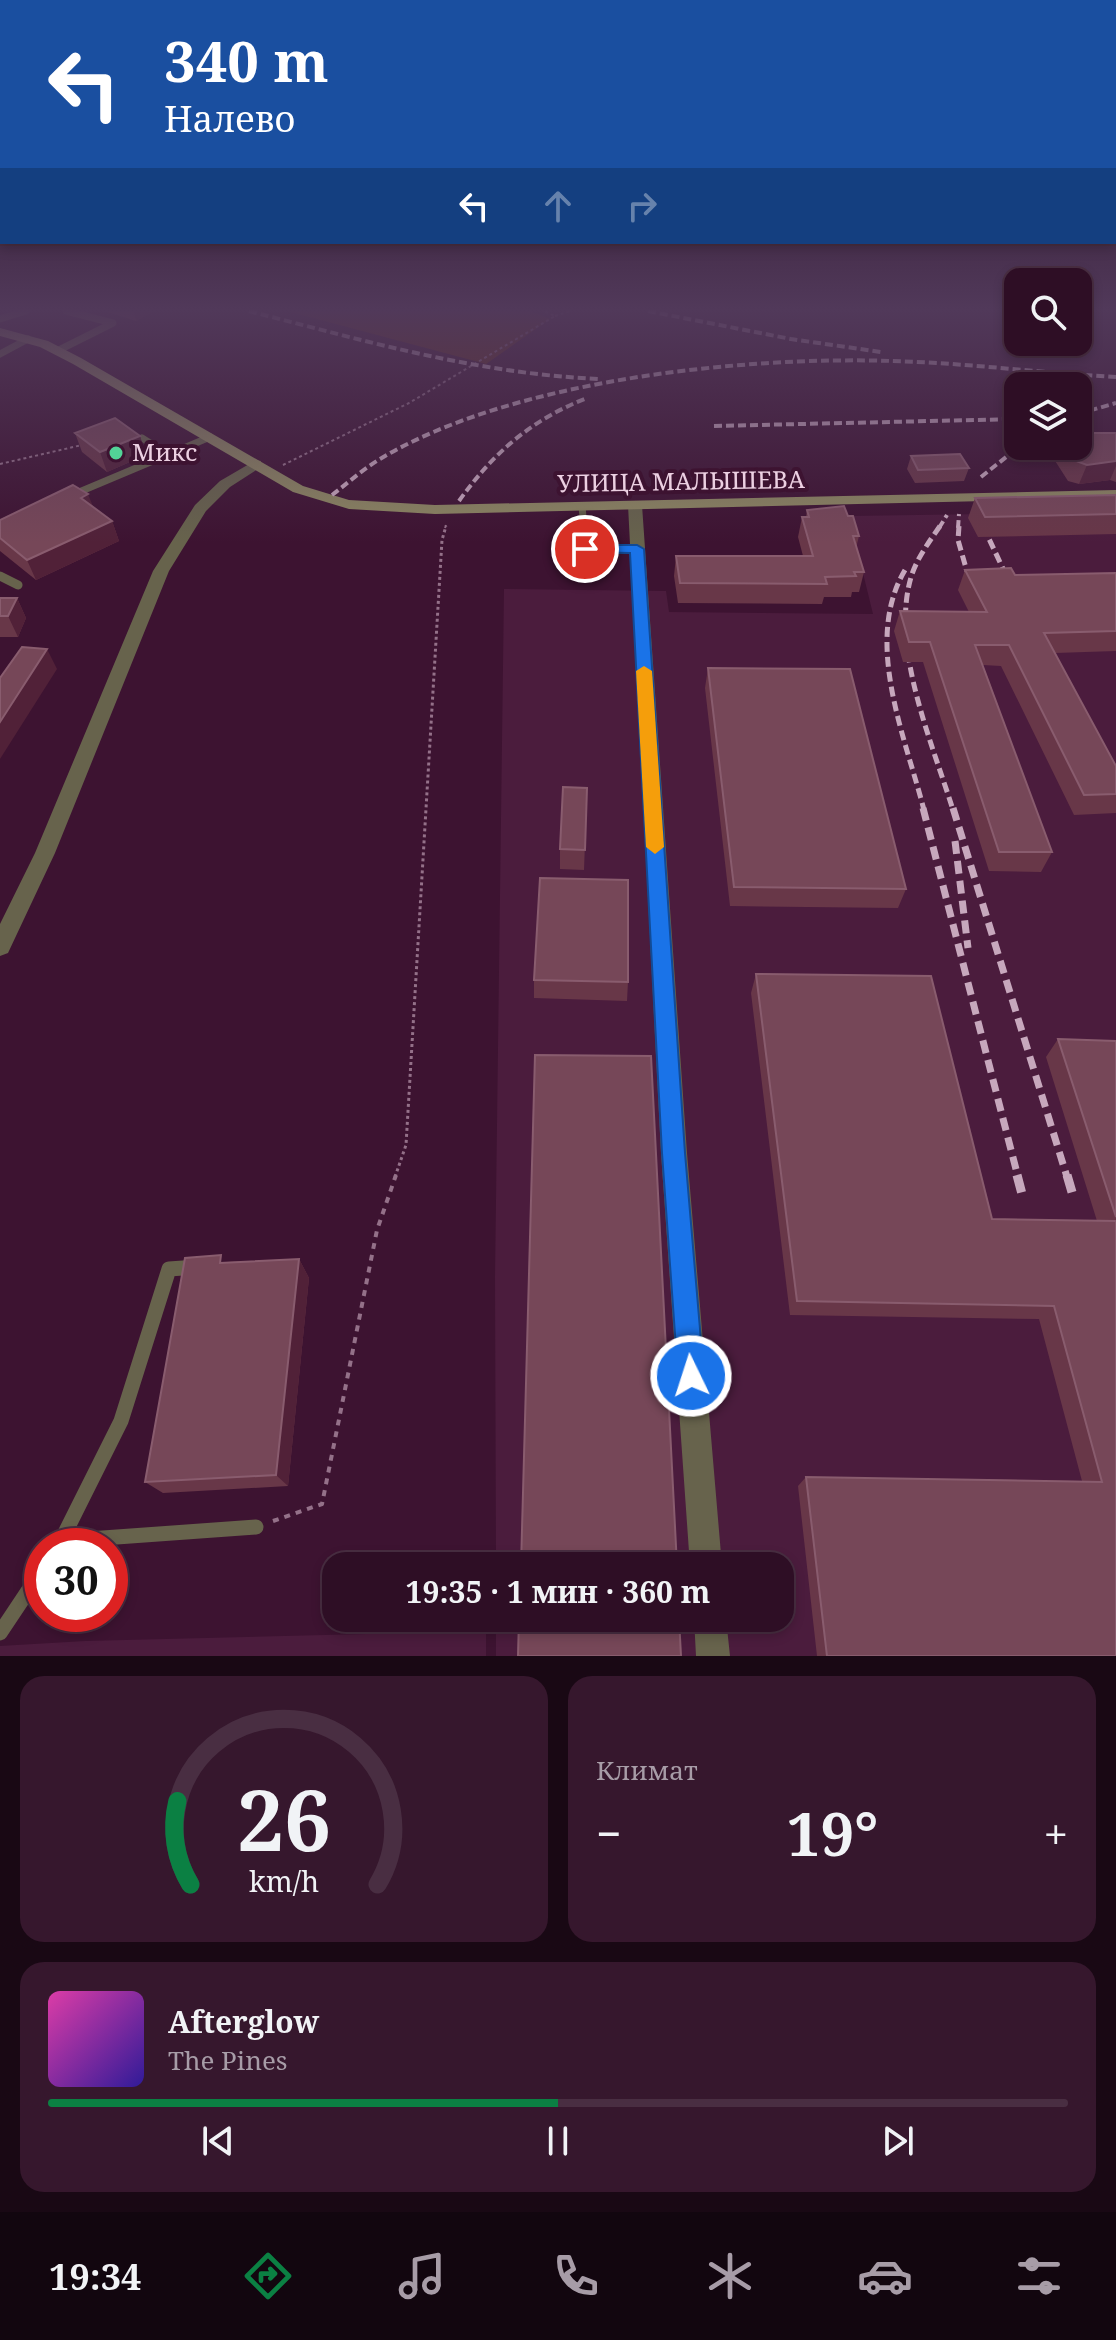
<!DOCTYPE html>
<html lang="ru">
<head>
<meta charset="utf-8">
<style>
  body { margin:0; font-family:"Noto Serif",serif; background:#36172d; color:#f1f3f6; height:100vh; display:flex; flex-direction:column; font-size:30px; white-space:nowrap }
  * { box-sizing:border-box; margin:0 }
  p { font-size:26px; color:#a79ca7 }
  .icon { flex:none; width:44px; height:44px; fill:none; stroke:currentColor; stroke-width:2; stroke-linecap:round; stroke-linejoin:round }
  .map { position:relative; height:1656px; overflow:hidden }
  .panel { display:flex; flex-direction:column; gap:20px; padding:20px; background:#190814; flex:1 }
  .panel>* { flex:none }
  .top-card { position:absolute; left:0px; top:0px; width:1116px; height:244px; box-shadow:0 4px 12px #0003,0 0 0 2px #492e42; background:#1a4fa0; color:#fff; overflow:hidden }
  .fabs { position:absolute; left:1004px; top:268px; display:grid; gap:16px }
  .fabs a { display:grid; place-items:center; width:88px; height:88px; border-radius:16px; background:#2e0e25; box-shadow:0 4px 12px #0003,0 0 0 2px #492e42; font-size:40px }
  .speed { position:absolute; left:24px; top:1528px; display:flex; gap:16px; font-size:40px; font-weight:700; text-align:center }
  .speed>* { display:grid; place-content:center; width:104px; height:104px; border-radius:50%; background:#2e0e25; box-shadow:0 4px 12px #0003,0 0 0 2px #492e42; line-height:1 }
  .speed .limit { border:12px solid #d22; background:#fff; color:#111 }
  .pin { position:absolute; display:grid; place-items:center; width:68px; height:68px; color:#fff; margin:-34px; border:4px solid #fff; border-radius:50%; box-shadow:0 2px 8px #0007 }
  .me { position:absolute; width:88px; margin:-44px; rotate:356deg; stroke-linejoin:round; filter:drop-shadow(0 0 6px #0008) }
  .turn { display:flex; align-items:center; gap:28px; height:168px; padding:0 32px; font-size:36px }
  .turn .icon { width:104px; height:104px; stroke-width:2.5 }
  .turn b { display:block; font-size:56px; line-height:68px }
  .lanes { display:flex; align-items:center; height:76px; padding:0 32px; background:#0003; justify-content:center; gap:40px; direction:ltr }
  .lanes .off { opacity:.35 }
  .big { font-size:60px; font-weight:700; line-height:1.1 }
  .panel .widget { flex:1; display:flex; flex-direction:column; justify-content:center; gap:12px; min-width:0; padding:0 28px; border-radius:24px; background:#36172d }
  .panel .dial { align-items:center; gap:0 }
  .dial svg { height:208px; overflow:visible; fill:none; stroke:#492e42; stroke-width:7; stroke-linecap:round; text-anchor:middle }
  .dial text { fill:#f1f3f6; stroke:none }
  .song { display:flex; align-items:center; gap:24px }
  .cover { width:96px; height:96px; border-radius:12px; background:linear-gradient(135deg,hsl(320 70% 55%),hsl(250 70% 35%)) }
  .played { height:8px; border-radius:4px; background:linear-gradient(90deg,#0b8043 50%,#492e42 50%) }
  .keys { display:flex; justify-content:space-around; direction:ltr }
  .heat { display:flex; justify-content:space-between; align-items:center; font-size:44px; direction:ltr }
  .panel .tiles { flex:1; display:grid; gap:20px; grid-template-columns:1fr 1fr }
  .widget:last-child { grid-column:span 2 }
  .trip { position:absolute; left:322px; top:1552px; width:472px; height:80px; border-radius:24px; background:#2e0e25; box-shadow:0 4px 12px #0003,0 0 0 2px #492e42; font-weight:700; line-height:80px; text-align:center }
  .menu { display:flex; height:128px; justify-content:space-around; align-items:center; background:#12060f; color:#a79ca7 }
  .menu .icon { width:56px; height:56px }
  .menu .on { color:#0b8043 }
  .menu b { font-size:36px; color:#f1f3f6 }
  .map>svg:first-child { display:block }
  .built { fill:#4b1c3d }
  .green { fill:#612c19 }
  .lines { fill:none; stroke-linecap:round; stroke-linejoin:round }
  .path-far2 { stroke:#947189; stroke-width:2; stroke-dasharray:3 3; stroke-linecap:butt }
  .path-far1 { stroke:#947189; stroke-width:3; stroke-dasharray:3 3; stroke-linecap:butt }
  .path { stroke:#947189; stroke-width:4; stroke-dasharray:6 6; stroke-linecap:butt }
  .lane-far2 { stroke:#67634c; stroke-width:7 }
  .lane-far1 { stroke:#67634c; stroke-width:9 }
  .lane { stroke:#67634c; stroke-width:15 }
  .street { fill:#67634c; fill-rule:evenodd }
  .secondary { fill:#8c8661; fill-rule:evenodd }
  .rail-far3 { stroke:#c7a8bd; stroke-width:4; stroke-dasharray:8 4; stroke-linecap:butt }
  .rail-far2 { stroke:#c7a8bd; stroke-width:5; stroke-dasharray:10 5; stroke-linecap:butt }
  .rail-far1 { stroke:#c7a8bd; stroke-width:7; stroke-dasharray:13 7; stroke-linecap:butt }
  .rail { stroke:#c7a8bd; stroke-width:9; stroke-dasharray:18 9; stroke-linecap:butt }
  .wall { fill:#683748 }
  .shaded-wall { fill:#512138 }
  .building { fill:#764758; stroke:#895c6e; stroke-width:2 }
  .route { fill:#1a73e8; stroke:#114b97; stroke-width:2 }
  .slow { fill:#f59e0b }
  .poi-dot { fill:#52d397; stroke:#3d1331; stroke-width:3 }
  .labels { text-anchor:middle; stroke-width:8; stroke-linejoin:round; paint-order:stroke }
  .far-poi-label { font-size:24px; fill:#ecd0e2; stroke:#3d1331; text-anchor:start }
  .far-street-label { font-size:24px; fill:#ecd0e2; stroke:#3d1331 }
</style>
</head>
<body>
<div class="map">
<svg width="1116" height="1656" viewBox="0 0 1116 1656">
  <rect width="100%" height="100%" fill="#3d1331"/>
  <path class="built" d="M1116,512V1656H496V1618H780V1566H496L495,1277L504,589L666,591L669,612L873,614L849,516Z
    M486,1631V1656H0V1646L85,1641Z"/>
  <path class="green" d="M287,311H530L550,319L486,364Z"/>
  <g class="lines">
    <path class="path-far2" d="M555,316L570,311
      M0,464L82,445
      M283,465L409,403L555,316L544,311
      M445,528L447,523"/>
    <path class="path-far1" d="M395,1177L406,1145L442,540L446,526"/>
    <path class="path" d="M273,1521L322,1504L377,1230L396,1175"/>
    <path class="lane-far2" d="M0,319L26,311
      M57,351L113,323L66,311
      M0,354L28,339
      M142,438L167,454
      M72,495L210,437
      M582,506L584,528"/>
    <path class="lane-far1" d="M583,526L585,549H637
      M0,576L18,585"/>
    <path class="lane" d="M61,1541L121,1421L169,1269L197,1267
      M59,1544L61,1541L256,1527
      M0,1633L42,1570"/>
    <path class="street" d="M256,460L261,461V467L230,487L206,511L169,571L55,853L8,953L0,956V924L35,853L153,571L195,505L220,481Z
      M635,501L642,505L687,1153L722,1566H690L661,1153L628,505Z
      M694,1618H726L730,1656H696Z"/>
    <path class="secondary" d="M0,328L48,341L81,358L303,486L349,500L435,505L1116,490V498L435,514L349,509L293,492L73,364L40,347L0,336Z"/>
    <path class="rail-far3" d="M249,311C365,341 479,374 600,379
      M648,311L791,339L881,352
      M1078,414L1116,403
      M714,426L1018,419
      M981,477L1020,446
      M332,495C348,483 363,469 380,459C512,380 741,356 893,361C967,363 1041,373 1116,377
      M459,501C494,452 531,420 587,398
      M979,518L984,528
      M939,528L947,515
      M958,528L959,514"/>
    <path class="rail-far2" d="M940,526C929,542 918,557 912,574C889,645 932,742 953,810
      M959,526L958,540L972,589
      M983,526L1013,590
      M905,570C863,641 905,736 924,810"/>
    <path class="rail-far1" d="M923,808L1018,1177
      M953,808L1067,1177
      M955,841L968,948"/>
    <path class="rail" d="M1017,1175L1022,1194
      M1067,1175L1074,1199"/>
  </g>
  <path class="wall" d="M104,311H154L136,321Z
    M75,433L140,436L146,455L107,472L82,452Z
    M1116,433V482L1110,480L1079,484L1068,481L1050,453L1053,446H1078Z
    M911,456L969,468L964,481L915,483L907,469Z
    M1116,495V534L978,537L968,518L975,498Z
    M93,508L112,521L119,541L36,580L0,551V520Z
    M807,510L859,536L856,548L864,572L859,592H852L851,597H824L822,604L678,603L674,576L676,556H803L798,537L802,517H806Z
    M965,570L1015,575L1116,573V651L1055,653L1116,766V813L1074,815L1001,666L983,665L1052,852L1041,872L989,871L923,662H903L894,631L900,611L969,612L958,590Z
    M0,598H17L26,618L18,637H0Z
    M708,668L906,889L898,908L730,906L705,688Z
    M587,788L584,870L560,869V849Z
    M756,974L992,1219L1097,1221L1046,1057L1058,1039L1116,1041V1656H817L798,1486L806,1477L1082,1481L1039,1319L790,1315L751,993Z
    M534,980L628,982L627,1001L534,998Z
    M299,1259L309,1278L288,1486L163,1493L145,1482L226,1262Z"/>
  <path class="shaded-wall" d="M134,311H154L136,321Z
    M140,436L146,455L107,472L100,452Z
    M1116,461V466L1110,480L1079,484L1087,465Z
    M88,494L96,514L81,498Z
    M112,521L119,541L36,580L27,560Z
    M17,598L26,618L18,637L8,616Z
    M47,649L57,669L0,759V722Z
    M299,1259L309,1278L288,1486L276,1475Z"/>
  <path class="building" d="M115,418L140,436L100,452L75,433Z
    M1078,433H1116V461L1087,465L1076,461L1066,446H1078Z
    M960,454L969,468L918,470L911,456Z
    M73,485L88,494L81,498L112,521L27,560L0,538V520Z
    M1116,495V514L985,517L975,498Z
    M844,506L848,516H853L859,536H853L864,572H854L856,576L825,577L827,584L680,583L676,556H813L802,517H809L807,510Z
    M1011,568L1015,575L1116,573V631L1044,633L1116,766V794L1084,795L1009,645H975L1052,852H999L930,642H909L900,611L987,612L965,570Z
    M0,598H17L8,616H0Z
    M22,647L47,649L0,722V678Z
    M708,668L850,669L906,889L734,887Z
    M563,787L587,788L585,850L560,849Z
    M540,878L628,880V982L534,980Z
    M756,974L931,976L992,1219L1116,1221V1656H827L806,1477L1102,1482L1054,1306L797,1301Z
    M1058,1039L1116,1041V1217Z
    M535,1055L651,1056L677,1566H521Z
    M221,1255L220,1263L299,1259L276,1475L145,1482L185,1258Z
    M519,1618H679L681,1656H518Z"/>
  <linearGradient id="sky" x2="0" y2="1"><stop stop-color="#220a1b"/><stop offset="0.57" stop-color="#51395a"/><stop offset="1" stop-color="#51395a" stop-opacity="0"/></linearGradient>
  <rect width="1116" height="543" fill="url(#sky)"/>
  <path class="route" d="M585,545H637L644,549L685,1153L704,1376L700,1385L691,1389L682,1385L678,1376L662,1153L630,553L580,552V546Z"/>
  <path class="slow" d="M644,666L652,671L664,847L655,854L646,847L636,671Z"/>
  <circle class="poi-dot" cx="116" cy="453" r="8"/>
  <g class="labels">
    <g class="far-poi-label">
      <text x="132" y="461">Микс</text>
    </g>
    <g class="far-street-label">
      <text transform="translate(681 482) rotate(-1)" y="8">УЛИЦА МАЛЫШЕВА</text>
    </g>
  </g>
</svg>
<div class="fabs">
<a><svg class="icon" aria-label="search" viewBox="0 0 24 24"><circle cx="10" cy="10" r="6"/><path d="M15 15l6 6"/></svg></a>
<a><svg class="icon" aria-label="layers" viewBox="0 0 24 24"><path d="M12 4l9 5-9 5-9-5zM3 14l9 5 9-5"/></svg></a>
</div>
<div class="speed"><div class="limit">30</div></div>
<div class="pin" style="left:585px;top:549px;background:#d93025"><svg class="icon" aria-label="arrive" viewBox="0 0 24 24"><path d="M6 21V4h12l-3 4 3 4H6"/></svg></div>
<svg class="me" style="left:691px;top:1376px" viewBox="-20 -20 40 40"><circle r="17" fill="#1a73e8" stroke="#fff" stroke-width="3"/><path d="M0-11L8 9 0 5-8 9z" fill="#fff"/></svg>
<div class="trip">19:35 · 1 мин · 360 m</div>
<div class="top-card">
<div class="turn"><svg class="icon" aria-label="left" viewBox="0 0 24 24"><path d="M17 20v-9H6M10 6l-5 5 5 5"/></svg><div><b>340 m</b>Налево</div></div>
<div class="lanes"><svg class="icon" aria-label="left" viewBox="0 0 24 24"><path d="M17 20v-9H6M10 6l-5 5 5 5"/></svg><svg class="icon off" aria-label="ahead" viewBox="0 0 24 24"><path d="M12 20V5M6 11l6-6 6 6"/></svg><svg class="icon off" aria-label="right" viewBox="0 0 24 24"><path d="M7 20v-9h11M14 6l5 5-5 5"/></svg></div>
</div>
</div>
<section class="panel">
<div class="tiles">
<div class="widget dial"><svg viewBox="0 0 100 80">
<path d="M14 69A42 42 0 1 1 86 69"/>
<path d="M14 69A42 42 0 0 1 9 37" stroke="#0b8043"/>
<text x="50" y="56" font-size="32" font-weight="700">26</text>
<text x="50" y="72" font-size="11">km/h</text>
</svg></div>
<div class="widget"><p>Климат</p>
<div class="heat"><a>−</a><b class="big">19°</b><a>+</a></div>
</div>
<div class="widget">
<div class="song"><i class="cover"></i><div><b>Afterglow</b><p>The Pines</p></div></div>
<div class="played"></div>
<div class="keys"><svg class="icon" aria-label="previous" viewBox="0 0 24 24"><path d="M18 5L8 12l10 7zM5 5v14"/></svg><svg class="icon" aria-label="pause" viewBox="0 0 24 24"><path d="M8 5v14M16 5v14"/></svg><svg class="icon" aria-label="next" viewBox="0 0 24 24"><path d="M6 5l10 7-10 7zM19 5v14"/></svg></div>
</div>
</div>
</section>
<nav class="menu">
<b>19:34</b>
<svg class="icon on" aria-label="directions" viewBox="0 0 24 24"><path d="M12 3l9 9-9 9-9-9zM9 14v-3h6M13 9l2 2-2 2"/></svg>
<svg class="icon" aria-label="music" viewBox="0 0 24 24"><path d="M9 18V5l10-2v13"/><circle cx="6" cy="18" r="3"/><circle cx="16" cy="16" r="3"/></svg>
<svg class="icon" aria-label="phone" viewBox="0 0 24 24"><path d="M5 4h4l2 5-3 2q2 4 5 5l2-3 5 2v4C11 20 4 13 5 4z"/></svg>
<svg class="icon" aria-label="climate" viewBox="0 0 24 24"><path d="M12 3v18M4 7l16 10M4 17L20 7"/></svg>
<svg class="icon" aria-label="car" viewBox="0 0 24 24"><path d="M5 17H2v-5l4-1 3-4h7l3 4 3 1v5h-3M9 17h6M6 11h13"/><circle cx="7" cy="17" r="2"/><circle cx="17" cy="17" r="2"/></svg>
<svg class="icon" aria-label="filters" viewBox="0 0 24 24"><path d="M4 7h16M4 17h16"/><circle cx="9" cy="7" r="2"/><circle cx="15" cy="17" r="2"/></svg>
</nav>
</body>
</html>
